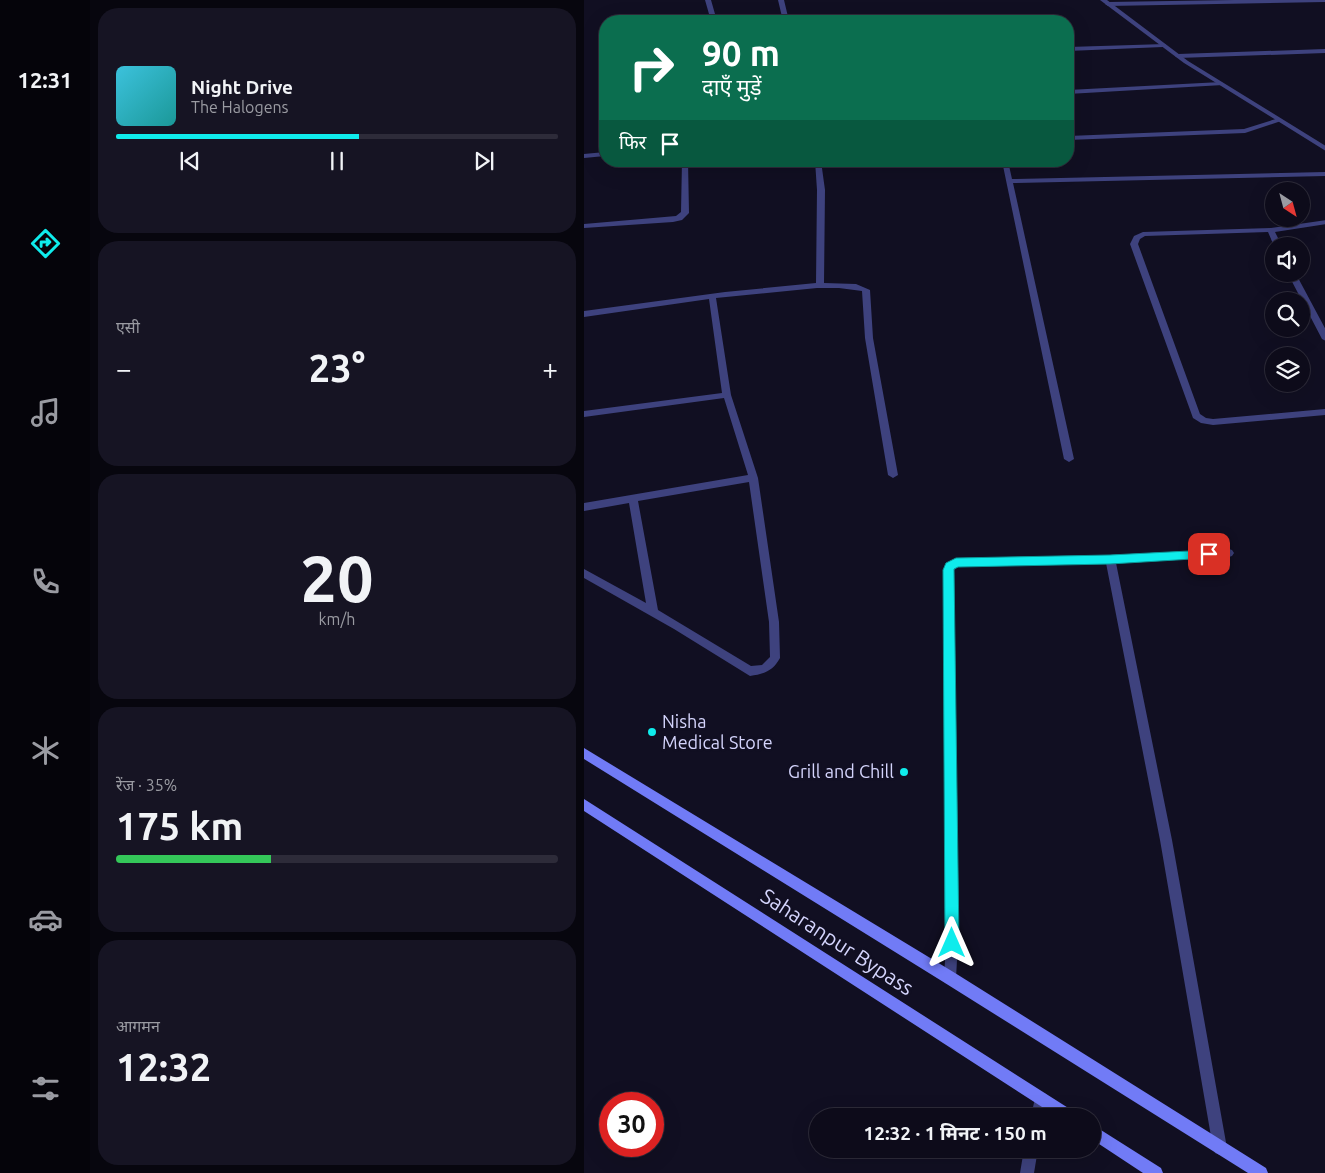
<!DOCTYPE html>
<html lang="hi">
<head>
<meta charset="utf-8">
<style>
  body { margin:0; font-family:Ubuntu,"Noto Sans Devanagari",sans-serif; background:#161423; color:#f1f3f6; height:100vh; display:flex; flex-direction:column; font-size:19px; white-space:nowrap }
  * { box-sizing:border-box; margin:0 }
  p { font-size:16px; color:#9a9ba2 }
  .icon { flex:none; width:28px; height:28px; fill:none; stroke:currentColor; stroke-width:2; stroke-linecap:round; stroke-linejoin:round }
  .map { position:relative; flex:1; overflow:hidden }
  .details { display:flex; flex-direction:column; gap:8px; padding:8px; background:#07060e; width:494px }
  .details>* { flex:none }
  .guide { position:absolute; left:15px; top:15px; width:475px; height:152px; border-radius:20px; box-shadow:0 5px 20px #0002,0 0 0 1px #2d2b39; background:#0b6e4f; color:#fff; overflow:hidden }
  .needle { width:32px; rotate:144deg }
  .controls { position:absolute; left:681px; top:182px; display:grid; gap:10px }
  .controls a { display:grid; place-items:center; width:45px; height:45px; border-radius:50%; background:#0d0b1a; box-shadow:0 5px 20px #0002,0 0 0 1px #2d2b39; font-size:25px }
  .speed { position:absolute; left:15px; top:1092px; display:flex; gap:10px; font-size:25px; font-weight:700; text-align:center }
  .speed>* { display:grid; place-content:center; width:65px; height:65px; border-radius:50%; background:#0d0b1a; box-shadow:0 5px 20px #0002,0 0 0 1px #2d2b39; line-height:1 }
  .speed .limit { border:8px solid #d22; background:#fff; color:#111 }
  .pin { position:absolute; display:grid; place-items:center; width:42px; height:42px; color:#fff; margin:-21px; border-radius:10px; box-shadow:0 2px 8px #0006 }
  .me { position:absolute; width:55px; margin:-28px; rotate:0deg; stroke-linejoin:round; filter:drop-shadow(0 0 4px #0008) }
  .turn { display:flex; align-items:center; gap:18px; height:105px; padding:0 20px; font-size:22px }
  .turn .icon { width:65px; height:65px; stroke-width:2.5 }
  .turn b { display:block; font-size:35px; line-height:42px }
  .then { display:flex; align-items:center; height:48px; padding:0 20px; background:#0003; gap:10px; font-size:19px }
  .big { font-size:38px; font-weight:700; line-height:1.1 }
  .details .tile { flex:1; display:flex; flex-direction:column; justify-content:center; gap:8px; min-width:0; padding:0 18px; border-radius:20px; background:#161423 }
  .details .dial { align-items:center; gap:0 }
  .dial b { font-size:65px; line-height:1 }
  .song { display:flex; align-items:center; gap:15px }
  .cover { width:60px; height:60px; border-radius:8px; background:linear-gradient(135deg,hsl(190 70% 55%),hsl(180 70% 35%)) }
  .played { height:5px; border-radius:2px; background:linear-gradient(90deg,#0fecec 55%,#2d2b39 55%) }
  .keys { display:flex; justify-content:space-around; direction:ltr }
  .heat { display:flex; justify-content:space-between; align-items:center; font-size:28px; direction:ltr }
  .charge { height:8px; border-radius:4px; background:linear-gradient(90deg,#34c759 35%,#2d2b39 0) }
  .trip { position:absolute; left:225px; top:1108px; width:292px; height:50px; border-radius:25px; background:#0d0b1a; box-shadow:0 5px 20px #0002,0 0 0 1px #2d2b39; font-weight:700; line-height:50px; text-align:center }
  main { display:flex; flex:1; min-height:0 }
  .tabs { display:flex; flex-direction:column; width:90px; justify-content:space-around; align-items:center; background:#05040a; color:#9a9ba2 }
  .tabs .icon { width:35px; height:35px }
  .tabs .active { color:#0fecec }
  .tabs b { font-size:22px; color:#f1f3f6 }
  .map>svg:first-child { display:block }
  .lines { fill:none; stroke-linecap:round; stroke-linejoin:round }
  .minor { fill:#3e427e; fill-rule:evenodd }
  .tertiary { fill:#3e427e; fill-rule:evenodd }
  .secondary { fill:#717bf6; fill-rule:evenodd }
  .route { fill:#0fecec; stroke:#0a9999 }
  .poi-dot { fill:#0fecec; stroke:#110f22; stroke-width:2 }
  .labels { text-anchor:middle; stroke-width:5; stroke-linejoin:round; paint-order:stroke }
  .poi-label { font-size:18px; fill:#d4d4fc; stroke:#110f22; text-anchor:start }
  .near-street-label { font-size:21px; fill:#d4d4fc; stroke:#110f22 }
</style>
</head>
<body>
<main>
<nav class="tabs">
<b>12:31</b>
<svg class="icon active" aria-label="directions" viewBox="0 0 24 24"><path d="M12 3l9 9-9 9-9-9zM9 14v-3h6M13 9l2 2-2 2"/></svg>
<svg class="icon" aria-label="music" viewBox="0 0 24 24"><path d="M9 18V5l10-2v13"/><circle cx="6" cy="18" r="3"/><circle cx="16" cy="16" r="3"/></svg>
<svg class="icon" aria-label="phone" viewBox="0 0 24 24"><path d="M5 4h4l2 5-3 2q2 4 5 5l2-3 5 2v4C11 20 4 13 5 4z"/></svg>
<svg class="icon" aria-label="climate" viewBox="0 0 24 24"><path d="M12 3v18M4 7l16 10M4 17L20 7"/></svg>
<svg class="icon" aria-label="car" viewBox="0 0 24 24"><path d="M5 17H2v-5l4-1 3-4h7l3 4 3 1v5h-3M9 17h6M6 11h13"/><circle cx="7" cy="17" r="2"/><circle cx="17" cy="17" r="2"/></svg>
<svg class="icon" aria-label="filters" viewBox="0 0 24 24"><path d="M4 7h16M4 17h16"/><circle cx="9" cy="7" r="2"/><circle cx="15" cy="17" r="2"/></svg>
</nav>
<section class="details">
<div class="tile">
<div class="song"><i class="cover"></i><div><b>Night Drive</b><p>The Halogens</p></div></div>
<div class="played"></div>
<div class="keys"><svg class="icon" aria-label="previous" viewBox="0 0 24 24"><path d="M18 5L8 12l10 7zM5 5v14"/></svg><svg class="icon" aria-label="pause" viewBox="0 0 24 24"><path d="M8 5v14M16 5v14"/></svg><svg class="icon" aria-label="next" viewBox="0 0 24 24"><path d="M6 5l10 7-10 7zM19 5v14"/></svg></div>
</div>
<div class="tile"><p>एसी</p>
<div class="heat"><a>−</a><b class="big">23°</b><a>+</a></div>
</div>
<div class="tile dial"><b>20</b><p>km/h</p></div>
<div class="tile"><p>रेंज · 35%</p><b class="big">175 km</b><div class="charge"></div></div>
<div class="tile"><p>आगमन</p><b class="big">12:32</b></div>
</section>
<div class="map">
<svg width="742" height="1173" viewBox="0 0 742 1173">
  <rect width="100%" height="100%" fill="#110f22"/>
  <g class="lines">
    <path class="minor" d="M121,0H127L133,21H127Z
      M194,0H200L205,21H199Z
      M650,0H742V2L524,6L521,4L524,2Z
      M581,44L582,45L579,47L484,51V47Z
      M742,49V53L594,58L591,56L594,54Z
      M637,82L640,84L639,85L484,94V90Z
      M695,118L698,120L697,121L661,133L484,140V136L660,129Z
      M21,152V156L0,158V154Z
      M98,161H104L105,213L98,220L89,222L0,228V224L92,216L97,212Z
      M231,161H237L241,190L240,283L272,284L286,290L289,338L314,475L309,478L304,475L281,338L278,291L255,288H233L132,298L147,395L174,478L195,622L196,658C189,671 180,674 166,676L90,629L0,578V569L62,603L45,503L0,511V503L164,475L140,398L0,417V411L138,393L125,299L0,317V311L141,292L232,283L233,190ZM165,482L185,622L186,657L178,665L167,666L74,610L54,501Z
      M418,161H424L428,179L742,172V176L429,183L490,459L485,462L480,459Z
      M742,220V224L691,232L698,246H690L684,232L561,236L556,239L554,244L616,414L622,418L629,419L742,409V415L629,425L617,423L609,418L546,244L550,236L559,232L687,228Z
      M704,274H712L742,330V341L738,339Z
      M645,549L648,550L650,553L648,556L645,557L532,563L588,840L643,1148L641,1153L636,1155L631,1153L629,1148L576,840L522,563L374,567L369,571L374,943L372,978L371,983L366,984L361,983L360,978L362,943L359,570L369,560L372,559L526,555Z
      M457,1092L462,1094L464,1099L461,1116H447L452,1094Z
      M440,1149H454L450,1173H436Z"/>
    <path class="tertiary" d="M516,0H523L604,61L742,146V151L600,63Z"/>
    <path class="secondary" d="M0,748L371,973L682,1168L684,1173H664L361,983L0,759Z
      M0,799L489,1111L491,1116H472L0,811Z
      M509,1125L577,1168L579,1173H559L509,1140Z"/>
  </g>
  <path class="route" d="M625,550L630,554L625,558L526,564L374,567L370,569L375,943L373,948L368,950L363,948L361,943L359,570L362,563L372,558L526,555Z"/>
  <g class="poi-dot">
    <circle cx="68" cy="732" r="5"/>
    <circle cx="320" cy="772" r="5"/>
  </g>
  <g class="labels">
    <g class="poi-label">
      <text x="78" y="728">Nisha<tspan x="78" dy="21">Medical Store</tspan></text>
      <text x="310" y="778" text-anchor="end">Grill and Chill</text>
    </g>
    <g class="near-street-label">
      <text transform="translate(253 942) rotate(33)" y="7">Saharanpur Bypass</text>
    </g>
  </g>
</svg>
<div class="controls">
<a><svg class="needle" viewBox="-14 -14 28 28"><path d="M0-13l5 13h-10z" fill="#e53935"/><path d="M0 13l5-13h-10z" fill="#9a9ba2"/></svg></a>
<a><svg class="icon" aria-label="sound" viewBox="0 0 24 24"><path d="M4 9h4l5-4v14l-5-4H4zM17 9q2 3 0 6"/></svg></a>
<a><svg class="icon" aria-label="search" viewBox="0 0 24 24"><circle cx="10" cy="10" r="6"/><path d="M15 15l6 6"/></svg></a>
<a><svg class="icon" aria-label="layers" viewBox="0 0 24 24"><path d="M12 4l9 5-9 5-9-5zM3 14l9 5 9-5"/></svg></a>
</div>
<div class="speed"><div class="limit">30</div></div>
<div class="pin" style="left:625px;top:554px;background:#d93025"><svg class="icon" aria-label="arrive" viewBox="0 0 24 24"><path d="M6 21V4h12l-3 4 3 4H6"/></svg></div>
<svg class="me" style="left:368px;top:943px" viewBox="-20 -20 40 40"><path d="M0-17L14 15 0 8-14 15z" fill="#0fecec" stroke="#fff" stroke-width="4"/></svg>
<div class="trip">12:32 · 1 मिनट · 150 m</div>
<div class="guide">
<div class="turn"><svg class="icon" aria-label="right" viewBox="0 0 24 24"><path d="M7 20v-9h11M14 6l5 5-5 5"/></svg><div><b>90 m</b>दाएँ मुड़ें</div></div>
<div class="then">फिर<svg class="icon" aria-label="arrive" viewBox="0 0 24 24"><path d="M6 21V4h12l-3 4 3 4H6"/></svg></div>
</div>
</div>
</main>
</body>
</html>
